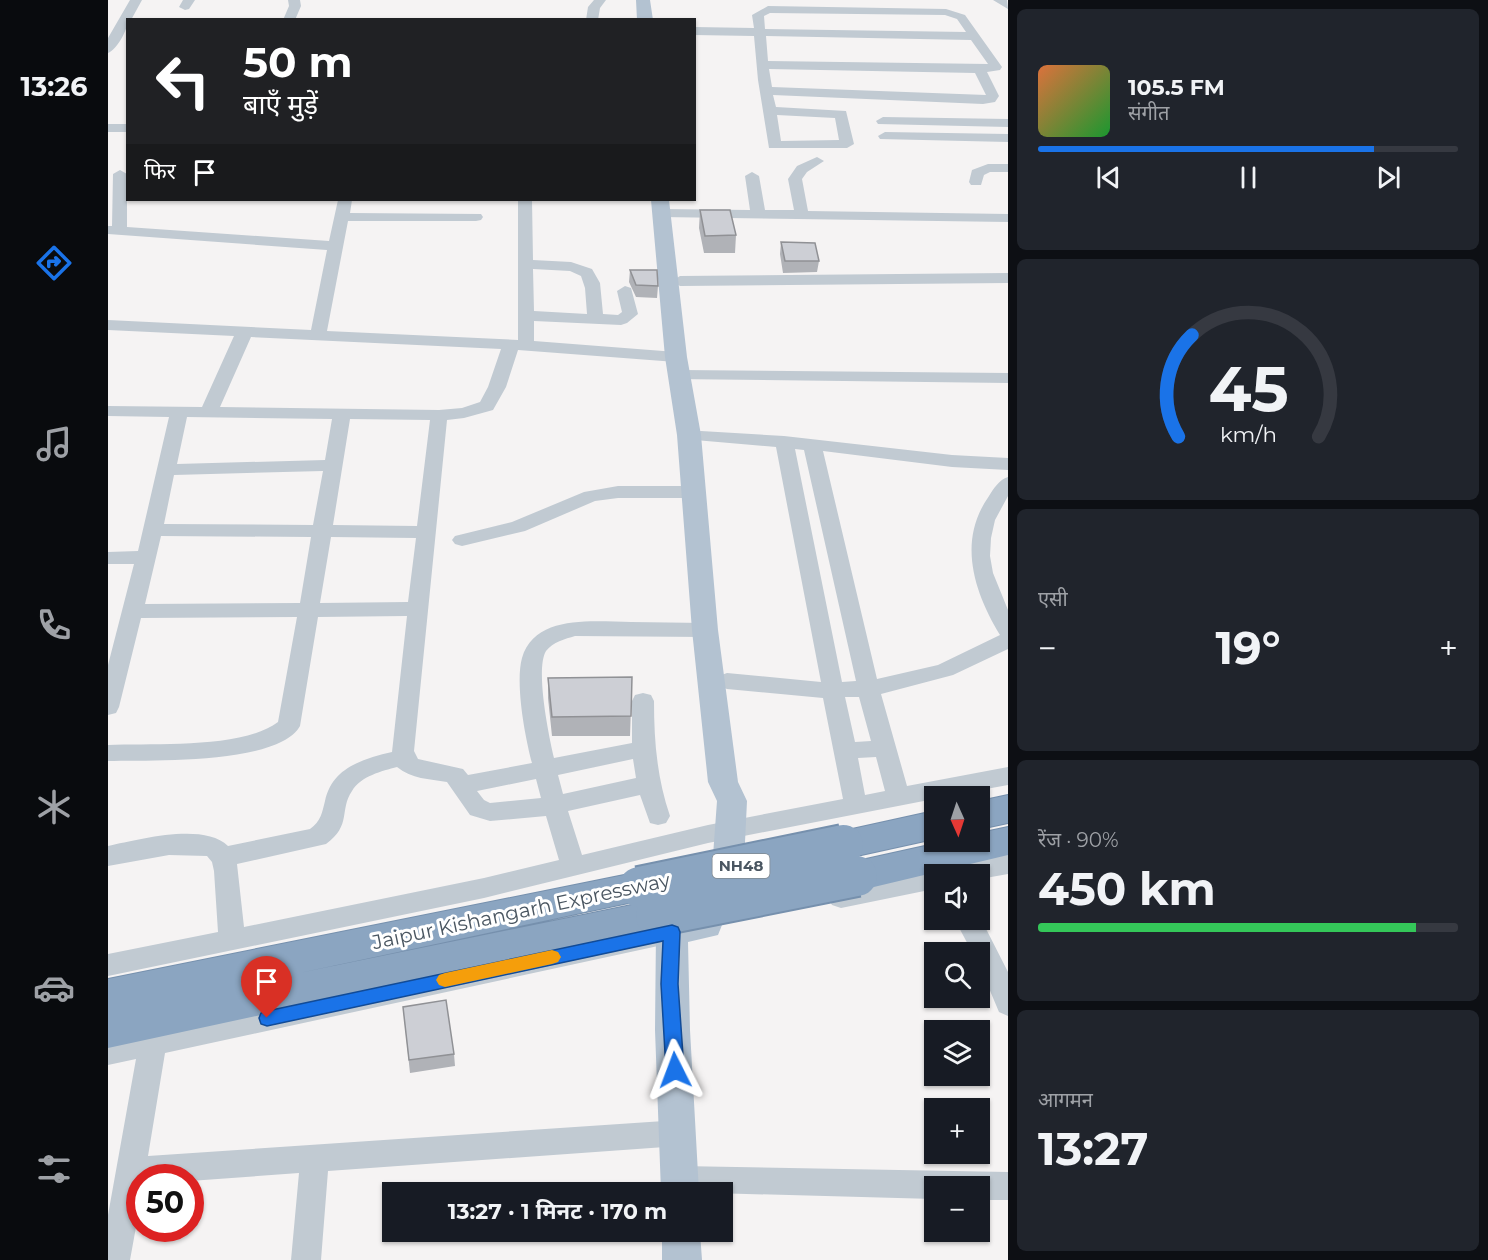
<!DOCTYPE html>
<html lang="hi">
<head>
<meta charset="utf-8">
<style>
  body { margin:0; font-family:Montserrat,"Noto Sans Devanagari",sans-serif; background:#20242c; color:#f1f3f6; height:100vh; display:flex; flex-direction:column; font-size:22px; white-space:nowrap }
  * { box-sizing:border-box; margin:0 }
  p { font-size:20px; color:#9ea1a6 }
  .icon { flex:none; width:33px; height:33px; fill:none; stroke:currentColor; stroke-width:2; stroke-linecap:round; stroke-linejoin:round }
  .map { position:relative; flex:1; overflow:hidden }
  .side { display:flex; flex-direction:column; gap:9px; padding:9px; background:#0d0f14; width:480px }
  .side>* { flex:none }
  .banner { position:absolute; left:18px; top:18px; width:570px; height:183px; border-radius:0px; box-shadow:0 2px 4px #0004; background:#202124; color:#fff; overflow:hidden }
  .needle { width:39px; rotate:177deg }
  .tools { position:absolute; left:816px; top:786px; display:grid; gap:12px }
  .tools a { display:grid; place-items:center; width:66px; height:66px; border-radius:0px; background:#171b24; box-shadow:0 2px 4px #0004; font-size:30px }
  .speed { position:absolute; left:18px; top:1164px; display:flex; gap:12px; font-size:30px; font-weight:700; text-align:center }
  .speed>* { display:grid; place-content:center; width:78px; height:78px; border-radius:50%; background:#171b24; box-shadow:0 2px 4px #0004; line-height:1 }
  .speed .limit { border:9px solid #d22; background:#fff; color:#111 }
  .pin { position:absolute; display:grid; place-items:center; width:51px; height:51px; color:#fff; margin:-62px -26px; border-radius:50% 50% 50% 0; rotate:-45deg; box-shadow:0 0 6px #0007 }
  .pin .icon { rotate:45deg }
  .me { position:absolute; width:66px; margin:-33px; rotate:357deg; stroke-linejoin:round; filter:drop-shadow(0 0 4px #0008) }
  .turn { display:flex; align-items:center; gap:21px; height:126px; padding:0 18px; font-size:27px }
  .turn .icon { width:78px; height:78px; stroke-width:2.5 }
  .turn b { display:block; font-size:42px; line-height:51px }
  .then { display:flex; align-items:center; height:57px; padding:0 18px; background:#0003; gap:12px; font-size:22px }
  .big { font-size:45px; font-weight:700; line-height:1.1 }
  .side .widget { flex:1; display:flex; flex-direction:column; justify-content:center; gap:9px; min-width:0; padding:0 21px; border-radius:9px; background:#20242c }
  .side .dial { align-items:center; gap:0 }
  .dial svg { height:156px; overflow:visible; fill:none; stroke:#363941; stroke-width:7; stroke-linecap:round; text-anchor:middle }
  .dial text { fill:#f1f3f6; stroke:none }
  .song { display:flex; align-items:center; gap:18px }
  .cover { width:72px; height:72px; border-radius:9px; background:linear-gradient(135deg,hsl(20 70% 55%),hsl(130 70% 35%)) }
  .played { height:6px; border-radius:3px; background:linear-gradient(90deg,#1a73e8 80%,#363941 80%) }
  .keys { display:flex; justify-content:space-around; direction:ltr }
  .heat { display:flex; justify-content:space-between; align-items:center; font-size:33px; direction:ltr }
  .charge { height:9px; border-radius:4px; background:linear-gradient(90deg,#34c759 90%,#363941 0) }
  .trip { position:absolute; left:274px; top:1182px; width:351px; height:60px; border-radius:0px; background:#171b24; box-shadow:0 2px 4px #0004; font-weight:700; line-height:60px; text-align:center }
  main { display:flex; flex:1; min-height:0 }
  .tabs { display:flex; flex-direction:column; width:108px; justify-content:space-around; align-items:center; background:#090b0e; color:#9ea1a6 }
  .tabs .icon { width:42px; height:42px }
  .tabs .active { color:#1a73e8 }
  .tabs b { font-size:27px; color:#f1f3f6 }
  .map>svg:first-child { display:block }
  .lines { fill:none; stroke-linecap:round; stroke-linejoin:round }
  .highway-casing { stroke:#7690ad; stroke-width:2 }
  .minor { fill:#c1cad2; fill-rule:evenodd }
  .major { fill:#b3c2d1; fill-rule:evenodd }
  .highway { fill:#8ba5c1; fill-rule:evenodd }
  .highway-bridge-casing { stroke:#7690ad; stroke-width:44; stroke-linecap:butt }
  .highway-bridge { stroke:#8ba5c1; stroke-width:40 }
  .wall { fill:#b0b2b7 }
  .building { fill:#cdcfd5; stroke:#909195; stroke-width:1.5 }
  .route { fill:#1a73e8; stroke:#114b97; stroke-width:1.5 }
  .slow { fill:#f59e0b }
  .labels { text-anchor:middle; stroke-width:6; stroke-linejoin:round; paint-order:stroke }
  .shield { fill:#fff; stroke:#808990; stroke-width:1.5 }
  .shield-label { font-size:15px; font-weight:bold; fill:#4a5661 }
  .near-street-label { font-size:20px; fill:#4a5661; stroke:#fff }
</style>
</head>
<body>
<main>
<nav class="tabs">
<b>13:26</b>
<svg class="icon active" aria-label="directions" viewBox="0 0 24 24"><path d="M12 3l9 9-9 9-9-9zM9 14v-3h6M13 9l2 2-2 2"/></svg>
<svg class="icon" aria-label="music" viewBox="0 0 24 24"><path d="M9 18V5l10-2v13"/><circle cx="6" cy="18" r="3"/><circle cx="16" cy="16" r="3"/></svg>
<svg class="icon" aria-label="phone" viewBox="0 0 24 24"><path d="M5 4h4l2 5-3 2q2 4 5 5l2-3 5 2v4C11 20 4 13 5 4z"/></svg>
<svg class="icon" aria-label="climate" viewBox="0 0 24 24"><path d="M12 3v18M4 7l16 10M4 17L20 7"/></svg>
<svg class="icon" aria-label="car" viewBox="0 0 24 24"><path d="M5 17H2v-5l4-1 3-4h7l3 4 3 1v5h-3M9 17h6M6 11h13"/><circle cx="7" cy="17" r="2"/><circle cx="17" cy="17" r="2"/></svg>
<svg class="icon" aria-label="filters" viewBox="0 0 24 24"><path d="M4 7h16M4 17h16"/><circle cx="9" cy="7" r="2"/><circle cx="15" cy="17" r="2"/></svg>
</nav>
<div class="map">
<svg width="900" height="1260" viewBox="0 0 900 1260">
  <rect width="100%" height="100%" fill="#f5f3f3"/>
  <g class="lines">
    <g class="highway-casing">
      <path id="highway" d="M900,795V823L872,829V801Z
        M826,811V839L735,859L722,855L717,845L722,835L735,831Z
        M900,827V855L749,891L736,887L730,876L736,865L749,861L835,842H872V833Z
        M531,872L544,876L550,887L544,898L191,973L548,900L561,905L567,916L561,927L0,1048V979Z"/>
    </g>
    <path class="minor" d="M22,0H34L23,20H20C20,29 9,50 0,53V38Z
      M75,0H87L81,9L77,10L71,7Z
      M180,0H192L193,6L187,20H175L181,6Z
      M486,0H498L492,8L490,20H478L480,7Z
      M885,0H899L900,9Z
      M660,6L838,9L857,15L894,67L892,70L879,72L891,96L887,102L875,104L665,95L668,107L738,111L746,144L739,148H661L650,80L646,36L586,35V27L646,28L644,15ZM662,13L837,15L849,19L858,32L657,29L656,16ZM658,36L863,40L880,64L660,61ZM661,69L867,73L878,95L664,87ZM669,115L727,118L731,140L673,141Z
      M775,117L900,119V127L770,124L768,121Z
      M0,124H20V132H0Z
      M777,132L900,134V142L772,139L770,136Z
      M709,157L716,161L699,172L694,179L700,211L900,214V222L553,217L546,213L553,209L642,210L637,176L644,172L651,176L657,210H686L680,179L689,166Z
      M880,164H900V172H882L876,175L873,185H863L861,182L864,170Z
      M12,170L19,174V227L221,241L230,200H244L242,213L373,214L375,217L373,220L368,221H240L219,331L410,340V200H424L425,260L463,262L484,269L492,283L495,314L510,315L514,312L509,291L517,286L523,288L530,314L519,323L513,325L426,321V341L568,352L576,357L568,362L410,350L398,387L385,410L356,418L339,420L306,751L310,759L355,769L360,775L424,763C417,737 407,683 414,658C427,613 488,622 523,622C548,622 572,623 597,623L604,625L608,630L604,635L597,637L467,636C457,639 445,642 438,651C427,669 441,737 446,758L524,743V701L527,695L535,693L543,695L546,701C546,741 549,778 562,816L558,823L550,825L542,823L532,795L460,811L474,855L600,825L735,799L715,698L619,689L611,686L608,681L611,676L619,673L713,682L668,447L587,440L584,436L587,432L593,431L676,436L844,455L900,458V470L844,467L715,451L769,679L830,665L892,635C866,592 849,541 881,496C886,488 891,480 900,477V496L887,520L883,538L882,556L885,573L900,610V649L845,675L773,694L799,786L900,767V785L840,796H826V799L600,843L376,898L0,976V954L110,932L106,871L104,862L99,856L61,855L0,866V846C30,840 95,822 120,846L202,829C213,821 214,813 217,801C224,768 254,759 284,752L299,616L210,617L192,726C170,765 42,760 0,761V745C46,743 134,749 170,722L189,617L33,618L11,707L8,713L0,715V665L26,564H0V552L30,551L61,417L0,416V406L94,407L126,336L0,330V320L203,330L219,250L0,234V226H4L5,174ZM425,269L462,271L473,276L477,288L479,314L426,311ZM143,337L393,349L380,387L372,402L354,408L331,410L112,407ZM79,417L224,419L217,460L69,464ZM242,419L322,420L309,526L225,525ZM687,449L696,450L748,681L734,682ZM215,471L205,525L56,524L66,475ZM53,536L203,537L192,603L37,604ZM223,537L308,538L300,602L212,603ZM737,697H751L763,741L747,742ZM768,757L777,791L757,795L750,758ZM525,759L528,778L455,794L450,775ZM289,767C304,779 321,779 339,782L362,815L382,821L438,816L451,860L376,878L136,927L129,864L218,844C244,825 231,810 244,791C253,776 274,771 289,767ZM428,779L433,798L382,803L376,800L369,791Z
      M900,273V283L572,286L564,281L572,276Z
      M571,370L900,373V383L565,379L562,375L565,371Z
      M510,486H586L593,488L595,492L593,496L586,498H510L487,501L417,531L354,546L347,544L344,540L347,536L404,522L476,492Z
      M900,854V874L872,879V874H837L840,867Z
      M826,869L836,874H826V889L733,908L724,905L720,898L724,891L733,888Z
      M872,917L900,972V1016L891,1012L872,967V952H864L847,920H872Z
      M564,921L573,924L577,932L573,940L564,943L57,1053L40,1156L571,1120L581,1124L585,1133L581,1142L571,1146L220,1171L213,1260H183L191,1173L82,1181V1178H32V1205L22,1260H0V1215L28,1059L0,1065V1041Z
      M572,1166L900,1172V1200H872V1186H826V1199L568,1192L562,1190L557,1180L562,1170Z"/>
    <path class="major" d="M528,0H542L545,20H529Z
      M543,200H561L579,357L593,435L610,630L630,782L639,801L635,883L630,892L619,896L608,892L603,883L609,801L600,782L584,630L569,435L557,357Z
      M598,911L610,915L614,925L610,935L580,942L582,1030L591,1192H553L547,1030L548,932L552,922Z
      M554,1232H592L594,1260H554Z"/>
    <use href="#highway" class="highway"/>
    <g class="highway-bridge-casing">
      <path id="highway-bridge" d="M531,887L735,845
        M548,916L749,876"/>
    </g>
    <use href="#highway-bridge" class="highway-bridge"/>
  </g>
  <path class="wall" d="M592,210L628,235L627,253H596L591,228Z
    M673,242L711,261L709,272L675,273L672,254Z
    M522,270L550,286L549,298L528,297L521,282Z
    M524,677L522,736H444L440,698V678Z
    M295,1007L346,1054L347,1066L302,1073Z
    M820,1114H826V1135H822L818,1121Z"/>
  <path class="building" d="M592,210H622L628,235L597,236Z
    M673,242L707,243L711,261H677Z
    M522,270H549L550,286L528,285Z
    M524,677L523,716L444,717L440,678Z
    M338,1000L346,1054L301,1060L295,1007Z
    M820,1114H826V1129H824Z"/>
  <path class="route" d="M564,925L570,927L572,932L570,984L576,1070L573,1075L567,1078L560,1075L558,1070L553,984L555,941L159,1026L153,1024L151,1018L153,1013L159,1011Z"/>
  <path class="slow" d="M444,950L450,952L453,957L450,962L444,964L337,987L331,985L328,980L331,975L337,973Z"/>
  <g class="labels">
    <rect class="shield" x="604.5" y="854" width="57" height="24" rx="4.5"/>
    <g class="shield-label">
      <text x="633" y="871">NH48</text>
    </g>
    <g class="near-street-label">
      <text transform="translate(413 911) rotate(-12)" y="7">Jaipur Kishangarh Expressway</text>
    </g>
  </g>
</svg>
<div class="tools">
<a><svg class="needle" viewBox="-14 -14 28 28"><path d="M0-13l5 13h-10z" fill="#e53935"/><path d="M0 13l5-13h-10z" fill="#9ea1a6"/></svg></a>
<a><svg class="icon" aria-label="sound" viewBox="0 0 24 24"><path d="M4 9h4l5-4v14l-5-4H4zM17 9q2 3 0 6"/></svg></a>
<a><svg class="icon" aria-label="search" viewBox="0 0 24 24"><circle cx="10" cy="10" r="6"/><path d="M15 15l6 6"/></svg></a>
<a><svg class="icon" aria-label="layers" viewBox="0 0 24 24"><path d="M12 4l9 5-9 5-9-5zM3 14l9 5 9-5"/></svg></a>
<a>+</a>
<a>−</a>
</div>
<div class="speed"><div class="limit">50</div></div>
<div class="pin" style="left:159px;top:1018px;background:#d93025"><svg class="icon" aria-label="arrive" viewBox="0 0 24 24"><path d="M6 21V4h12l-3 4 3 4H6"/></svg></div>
<svg class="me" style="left:567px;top:1070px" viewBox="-20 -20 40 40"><path d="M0-17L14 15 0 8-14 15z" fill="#1a73e8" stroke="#fff" stroke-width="4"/></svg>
<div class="trip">13:27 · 1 मिनट · 170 m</div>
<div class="banner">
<div class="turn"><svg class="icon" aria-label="left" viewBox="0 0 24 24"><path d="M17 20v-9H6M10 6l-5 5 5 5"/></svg><div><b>50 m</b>बाएँ मुड़ें</div></div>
<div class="then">फिर<svg class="icon" aria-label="arrive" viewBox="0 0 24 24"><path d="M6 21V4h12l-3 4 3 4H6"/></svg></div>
</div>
</div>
<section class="side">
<div class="widget">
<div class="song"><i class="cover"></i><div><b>105.5 FM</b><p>संगीत</p></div></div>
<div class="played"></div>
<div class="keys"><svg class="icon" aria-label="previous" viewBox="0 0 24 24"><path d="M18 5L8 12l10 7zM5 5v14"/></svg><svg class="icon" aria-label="pause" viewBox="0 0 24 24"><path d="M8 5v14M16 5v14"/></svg><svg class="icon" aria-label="next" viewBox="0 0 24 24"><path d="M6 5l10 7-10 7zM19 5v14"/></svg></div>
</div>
<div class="widget dial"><svg viewBox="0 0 100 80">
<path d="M14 69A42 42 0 1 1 86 69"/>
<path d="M14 69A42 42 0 0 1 21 17" stroke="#1a73e8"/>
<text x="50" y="56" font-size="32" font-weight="700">45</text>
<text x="50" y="72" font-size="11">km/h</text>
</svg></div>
<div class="widget"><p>एसी</p>
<div class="heat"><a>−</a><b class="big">19°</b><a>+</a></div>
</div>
<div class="widget"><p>रेंज · 90%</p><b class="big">450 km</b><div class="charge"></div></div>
<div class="widget"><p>आगमन</p><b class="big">13:27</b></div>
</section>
</main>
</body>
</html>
